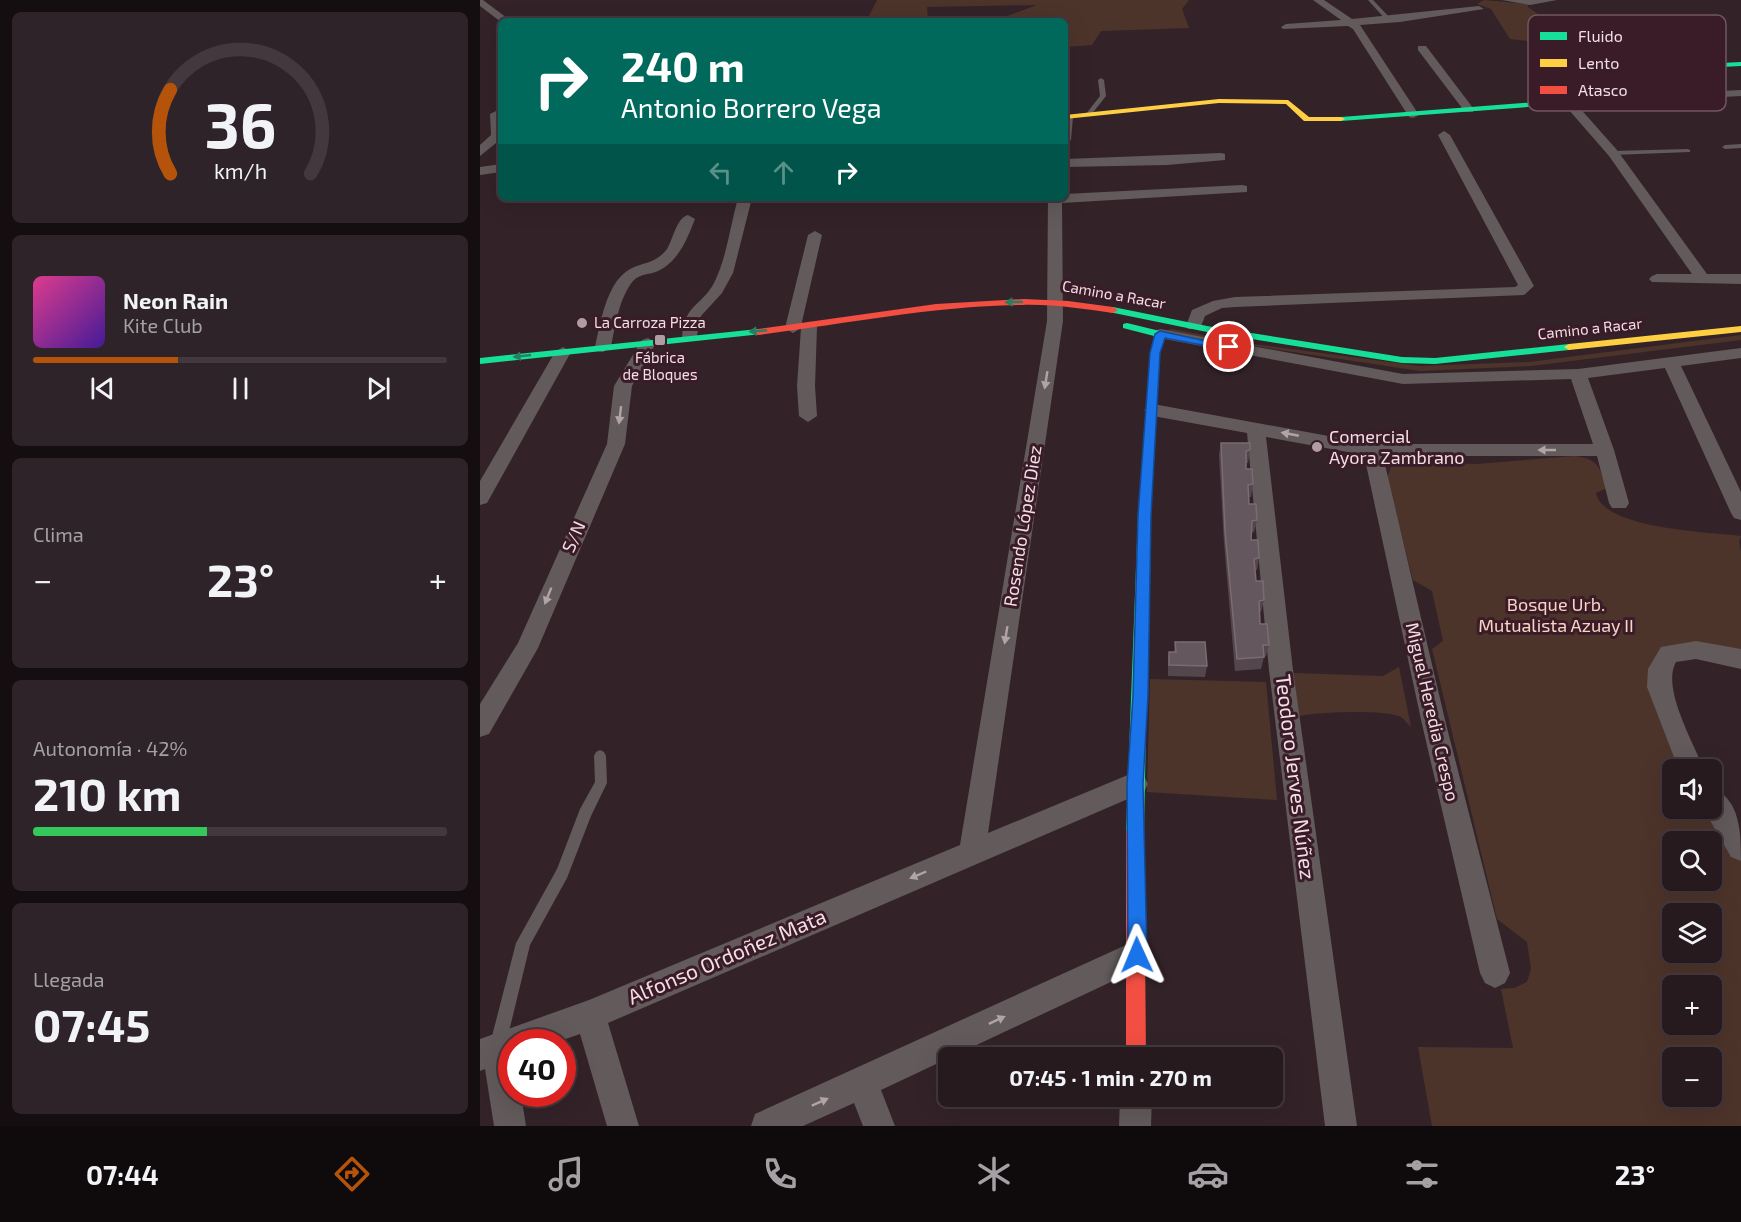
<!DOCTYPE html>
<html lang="es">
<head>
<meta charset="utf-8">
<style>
  body { margin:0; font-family:"Exo 2",sans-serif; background:#2e2328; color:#f1f3f6; height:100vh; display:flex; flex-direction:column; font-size:22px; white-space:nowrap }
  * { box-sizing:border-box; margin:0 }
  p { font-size:20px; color:#a4a1a4 }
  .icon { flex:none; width:33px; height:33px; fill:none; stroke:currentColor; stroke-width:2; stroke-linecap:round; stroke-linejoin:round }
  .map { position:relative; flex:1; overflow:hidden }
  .side { display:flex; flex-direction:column; gap:12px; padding:12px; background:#150e11; width:480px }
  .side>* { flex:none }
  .top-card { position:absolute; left:18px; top:18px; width:570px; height:183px; border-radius:9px; box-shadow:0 6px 24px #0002,0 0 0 2px #42383d; background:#00695c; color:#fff; overflow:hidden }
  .controls { position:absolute; left:1182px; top:759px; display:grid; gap:12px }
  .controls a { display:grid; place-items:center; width:60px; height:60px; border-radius:9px; background:#261a1f; box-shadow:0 6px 24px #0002,0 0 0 2px #42383d; font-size:30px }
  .speed { position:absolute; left:18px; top:1029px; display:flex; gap:12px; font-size:30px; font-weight:700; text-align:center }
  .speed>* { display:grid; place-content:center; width:78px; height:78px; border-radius:50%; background:#261a1f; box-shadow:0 6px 24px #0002,0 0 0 2px #42383d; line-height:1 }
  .speed .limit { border:9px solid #d22; background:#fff; color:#111 }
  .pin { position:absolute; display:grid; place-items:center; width:51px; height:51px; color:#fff; margin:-26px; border:3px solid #fff; border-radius:50%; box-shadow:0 2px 6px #0007 }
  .me { position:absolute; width:66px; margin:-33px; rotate:359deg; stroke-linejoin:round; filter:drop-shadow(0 0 4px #0008) }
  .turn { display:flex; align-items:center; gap:21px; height:126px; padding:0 24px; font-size:27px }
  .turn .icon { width:78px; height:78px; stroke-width:2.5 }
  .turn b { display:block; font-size:42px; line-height:51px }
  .lanes { display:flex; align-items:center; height:57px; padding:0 24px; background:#0003; justify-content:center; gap:30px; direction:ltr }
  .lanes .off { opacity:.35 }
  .big { font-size:45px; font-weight:700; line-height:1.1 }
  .side .widget { flex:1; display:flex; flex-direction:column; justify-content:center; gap:9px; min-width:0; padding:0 21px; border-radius:9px; background:#2e2328 }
  .side .dial { align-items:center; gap:0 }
  .dial svg { height:156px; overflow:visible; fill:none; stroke:#42383d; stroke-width:7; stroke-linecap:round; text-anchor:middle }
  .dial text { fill:#f1f3f6; stroke:none }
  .song { display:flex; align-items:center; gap:18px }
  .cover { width:72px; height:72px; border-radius:9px; background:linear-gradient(135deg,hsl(330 70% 55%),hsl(260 70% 35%)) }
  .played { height:6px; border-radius:3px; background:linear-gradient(90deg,#b45309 35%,#42383d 35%) }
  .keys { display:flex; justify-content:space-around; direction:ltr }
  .heat { display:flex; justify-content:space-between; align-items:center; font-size:33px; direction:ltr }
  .charge { height:9px; border-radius:4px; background:linear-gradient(90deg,#34c759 42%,#42383d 0) }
  .trip { position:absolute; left:458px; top:1047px; width:345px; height:60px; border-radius:9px; background:#261a1f; box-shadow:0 6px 24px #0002,0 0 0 2px #42383d; font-weight:700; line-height:60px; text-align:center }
  .dock { display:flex; height:96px; justify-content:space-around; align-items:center; background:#0f0a0c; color:#a4a1a4 }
  .dock .icon { width:42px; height:42px }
  .dock .on { color:#b45309 }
  .dock b { font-size:27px; color:#f1f3f6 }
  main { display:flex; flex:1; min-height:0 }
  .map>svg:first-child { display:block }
  .green { fill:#4d342b; fill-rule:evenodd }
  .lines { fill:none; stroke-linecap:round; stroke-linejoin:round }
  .lane { fill:#625a5b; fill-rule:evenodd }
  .street { fill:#625a5b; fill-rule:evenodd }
  .fast { fill:#16e098; fill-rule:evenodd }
  .slow { fill:#ffcf43; fill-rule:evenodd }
  .jam { fill:#f24e42; fill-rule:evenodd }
  .wall { fill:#54464d }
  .building { fill:#65575e; stroke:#7b6c73; stroke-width:1.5 }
  .oneway { fill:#287e60 }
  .oneway2 { fill:#b1a3a6 }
  .route { fill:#1a73e8; stroke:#114b97; stroke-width:1.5 }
  .poi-dot { fill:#af9da3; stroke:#3a1c28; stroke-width:2 }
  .labels { text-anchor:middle; stroke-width:6; stroke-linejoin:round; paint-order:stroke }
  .far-street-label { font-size:15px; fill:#f2dee4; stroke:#3a1c28 }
  .far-poi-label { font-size:15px; fill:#f2dee4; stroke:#3a1c28; text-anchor:start }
  .poi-label { font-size:18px; fill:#f2dee4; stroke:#3a1c28; text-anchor:start }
  .street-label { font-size:18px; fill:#f2dee4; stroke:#3a1c28 }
  .park-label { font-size:18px; fill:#fad3c2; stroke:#3a1c28 }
  .near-street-label { font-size:21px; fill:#f2dee4; stroke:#3a1c28 }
  .key { fill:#3a1c28; stroke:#715660; stroke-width:1.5 }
  .key-label { font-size:16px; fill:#f2dee4 }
</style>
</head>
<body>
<main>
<section class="side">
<div class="widget dial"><svg viewBox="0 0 100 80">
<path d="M14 69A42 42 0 1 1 86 69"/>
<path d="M14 69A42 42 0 0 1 14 26" stroke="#b45309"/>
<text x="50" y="56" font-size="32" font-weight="700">36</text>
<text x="50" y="72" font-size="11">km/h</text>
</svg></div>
<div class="widget">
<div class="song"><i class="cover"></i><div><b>Neon Rain</b><p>Kite Club</p></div></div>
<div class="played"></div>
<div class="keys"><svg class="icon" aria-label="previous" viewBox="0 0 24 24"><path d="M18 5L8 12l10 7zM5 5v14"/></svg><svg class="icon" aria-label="pause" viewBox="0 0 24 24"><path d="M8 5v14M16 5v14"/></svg><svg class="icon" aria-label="next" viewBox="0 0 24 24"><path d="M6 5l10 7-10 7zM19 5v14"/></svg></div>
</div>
<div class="widget"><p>Clima</p>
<div class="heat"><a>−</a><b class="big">23°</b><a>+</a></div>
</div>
<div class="widget"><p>Autonomía · 42%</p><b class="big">210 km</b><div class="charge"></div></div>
<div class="widget"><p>Llegada</p><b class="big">07:45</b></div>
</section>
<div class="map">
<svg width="1261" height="1126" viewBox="0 0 1261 1126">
  <rect width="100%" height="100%" fill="#332329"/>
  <path class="green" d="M397,0H709L702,9L709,28L621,31L612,45L585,47V21H513L557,5L447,7L448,21H409L407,17L388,18Z
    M1004,0L1048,4V7L1082,31L1069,43L1030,39L1011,9L997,4Z
    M692,329L766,343L940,366L1049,362L1261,335V340L1051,366L940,371L680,332Z
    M1094,456C1119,459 1119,467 1127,488L1116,493C1123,529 1229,532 1261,536L1259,542L1261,551V655L1203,645L1176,673L1214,769L1192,770V808H1232V803L1261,862V1126H952L938,1047L1033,1048L1021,989L1034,988L1047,982L1051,969L1047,942L1017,919L952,649L963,641L952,591L933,580L907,478L911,467L920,462L997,464ZM1192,842H1232V880H1192ZM1192,914H1232V952H1192ZM1192,986H1232V1024H1192ZM1192,1058H1232V1096H1192Z
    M919,667L931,727C928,724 924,719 921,717C906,709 837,712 819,716L813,673L903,676Z
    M670,679L786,682L797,800L667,792Z"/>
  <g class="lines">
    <path class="lane" d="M888,0H893L911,19V21H907Z
      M621,78L624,80L626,96L611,115H607L606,114L620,96L618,80Z
      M1261,144V148L1245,149L1242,147L1245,145Z
      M1208,149L1210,150V152L1133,155L1130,153L1133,151Z
      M120,750L124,752L126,756L127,783L111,816L87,878L50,945L26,1044L23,1049L18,1052L13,1049L10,1044L36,943L77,869L100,809L115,782L114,756L116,752Z"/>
    <path class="street" d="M0,0H3L31,21L21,22L0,6Z
      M833,0H844L872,19L999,6L1004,9L920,22L880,25L939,115L933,118L929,117L873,29L868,26L803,29L801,27L806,24L861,20Z
      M1022,0H1077L1050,5Z
      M938,46H946L993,108V112H985L938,50Z
      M1261,90V96L1097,105L1137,150L1227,274H1261V284L1172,282L1169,279L1172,276L1177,274H1212L1129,156L1082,102L1088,99Z
      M16,111L21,113V139L0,156V145L11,135L10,114Z
      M587,113L593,117L591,140L585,144Z
      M964,131L970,135L1054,286L1044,295L755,307L742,308L725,316L720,329H708L706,326L712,310L733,301L755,297L1035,287L1038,285L958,135Z
      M741,153L745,154V160L687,165L585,167V159Z
      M21,164V172L0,175V167Z
      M762,185L767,186V192L582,203L583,321L508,833L655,772L664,776L668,784L664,792L128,1023L159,1126H127L100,1034L77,1042H32V1094H41L46,1126H14L5,1069L0,1071V1039L109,1000L480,845L567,321L568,198H585V194Z
      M258,198H272L253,273L242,293L221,316L216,340H204L202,337C205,303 221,307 234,283C247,257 250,226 258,198Z
      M208,215L215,219C207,239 199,261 178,271C170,275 160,273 153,281C139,298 135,327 131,347L123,352L117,351L115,347C120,325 126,285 147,271C161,261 174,266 187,249C193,240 196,218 208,215Z
      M335,231L342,235L321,326L329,322L337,327L335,386L337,416L328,422L319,416L317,386L321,328L313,333L305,328L328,235Z
      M680,329L923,374L1098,369L1261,348V358L1201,366L1261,492V520L1254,518L1251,513L1185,368L1108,378L1134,450L1149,503L1146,508H1132L1129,503L1117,456H903L966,724L1030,973L1025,983L1015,988L1005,983L1000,973L942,724L884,455L786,437L813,670L877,1126H845L789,670L767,433L673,416L664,410L673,404L892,444H1113L1091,379L923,384L674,337L672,334L674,331Z
      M168,338L176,343L152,386L145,444L58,648L9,734L0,737V704L38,643L127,444L134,386L162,340Z
      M83,347L91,352L7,503L0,505V481L75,352Z
      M1216,641L1261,649V669L1216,659L1196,662C1181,688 1214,743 1224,770H1199L1167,687L1168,669L1181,647Z
      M1232,788C1261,799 1261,835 1261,861L1251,857L1223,808H1232Z
      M657,940L667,945L672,955L667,965L401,1090L415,1126H383L374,1103L323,1126H271L275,1114Z
      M640,1096H672L671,1126H639Z"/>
    <path class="fast" d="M1261,62V66L1067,76L1091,100V104H1088L861,121L857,119L861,117L1082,100L1060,78L1064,72Z
      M633,307L727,326L922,357L955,358L1089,344L1094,347L1089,350L955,364L922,363L727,332L629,312V308Z
      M647,323L684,332L685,334L680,353L670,515L664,831L661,837L655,839L649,837L646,831L658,515L670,353L674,336L643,328V324Z
      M278,329L282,330V334L0,364V358Z"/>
    <path class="slow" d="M739,99L808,100L829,117H861L865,119L861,121H824L806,104L739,103L585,119V115Z
      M1261,326V332L1089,350L1084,347L1089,344Z"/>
    <path class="jam" d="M544,299L588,301L633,307L638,310L633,313C603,309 573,304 542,305C453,306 366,324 278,335L273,332L278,329L456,304Z
      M655,823L661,825L664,831L666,1058H646V831L649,825Z"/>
  </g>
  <path class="wall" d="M741,443L770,450L768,463H766V469L773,484L771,497H769V504L777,520L774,532L771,533V540L779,558L777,570H775L776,581L784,600L781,612H779L780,624L789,645L786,656L784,657L781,669L755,671L744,543L739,455Z
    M695,642L727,666L725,677L688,676V664L689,652H694Z"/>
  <path class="building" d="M741,443H770V450L766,451V469H772L773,484L768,485L769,504H776L777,520L772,521L771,540H778L779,558L774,559L776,581H783L784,600L779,601L780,624H787L789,645H783L784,657L757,659L745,531Z
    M695,642H725L727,666L689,665V652H696Z"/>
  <defs><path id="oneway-solid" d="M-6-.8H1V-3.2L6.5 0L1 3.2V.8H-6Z" transform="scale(1.5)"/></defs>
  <g class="oneway">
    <use href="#oneway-solid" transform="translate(534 302) rotate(179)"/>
    <use href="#oneway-solid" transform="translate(278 331) rotate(175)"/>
    <use href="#oneway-solid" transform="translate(42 356) rotate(174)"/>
  </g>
  <g class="oneway2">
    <use href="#oneway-solid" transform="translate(566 380) rotate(99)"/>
    <use href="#oneway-solid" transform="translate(140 415) rotate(97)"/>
    <use href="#oneway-solid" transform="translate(810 434) rotate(-169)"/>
    <use href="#oneway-solid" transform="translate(1067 450) rotate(-180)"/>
    <use href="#oneway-solid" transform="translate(68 596) rotate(112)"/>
    <use href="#oneway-solid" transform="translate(526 635) rotate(99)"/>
    <use href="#oneway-solid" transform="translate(438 875) rotate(157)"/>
    <use href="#oneway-solid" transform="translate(517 1020) rotate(-25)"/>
    <use href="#oneway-solid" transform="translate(340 1102) rotate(-24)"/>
  </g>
  <path class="route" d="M680,331L754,347L749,350L685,338L680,353L671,515L668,696L663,784L667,955L664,961L657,964L650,961L648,955L647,784L653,696L658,515L670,353L675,334Z"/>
  <g class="poi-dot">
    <circle cx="102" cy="323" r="6"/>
    <rect x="174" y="334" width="12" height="12" rx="3"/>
    <circle cx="837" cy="447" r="6"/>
  </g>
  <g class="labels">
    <g class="far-street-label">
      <text transform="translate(634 295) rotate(10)" y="5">Camino a Racar</text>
      <text transform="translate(1110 329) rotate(-6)" y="5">Camino a Racar</text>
    </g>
    <g class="far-poi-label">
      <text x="114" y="328">La Carroza Pizza</text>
      <text x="180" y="363" text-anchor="middle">Fábrica<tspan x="180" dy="17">de Bloques</tspan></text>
    </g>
    <g class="poi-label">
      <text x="849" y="443">Comercial<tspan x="849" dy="21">Ayora Zambrano</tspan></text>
    </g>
    <g class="street-label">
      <text transform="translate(543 526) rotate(-81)" y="6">Rosendo López Diez</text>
      <text transform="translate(94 537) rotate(-66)" y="6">S/N</text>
      <text transform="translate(952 712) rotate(77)" y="6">Miguel Heredia Crespo</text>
    </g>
    <g class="park-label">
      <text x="1076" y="611">Bosque Urb.<tspan x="1076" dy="21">Mutualista Azuay II</tspan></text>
    </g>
    <g class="near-street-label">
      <text transform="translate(815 777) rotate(83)" y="7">Teodoro Jerves Núñez</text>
      <text transform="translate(247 957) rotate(-23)" y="7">Alfonso Ordoñez Mata</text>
    </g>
  </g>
  <rect x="1048" y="15" width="198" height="96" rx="9" class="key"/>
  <rect x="1060" y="32" width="27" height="8" fill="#16e098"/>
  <rect x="1060" y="59" width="27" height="8" fill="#ffcf43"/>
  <rect x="1060" y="86" width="27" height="8" fill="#f24e42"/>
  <g class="key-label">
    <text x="1098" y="42">Fluido</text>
    <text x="1098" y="69">Lento</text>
    <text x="1098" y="96">Atasco</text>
  </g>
</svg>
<div class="controls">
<a><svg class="icon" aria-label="sound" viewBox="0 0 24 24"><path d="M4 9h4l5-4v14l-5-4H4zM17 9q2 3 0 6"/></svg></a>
<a><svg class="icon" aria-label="search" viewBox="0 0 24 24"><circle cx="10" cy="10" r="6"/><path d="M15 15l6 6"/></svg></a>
<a><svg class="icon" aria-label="layers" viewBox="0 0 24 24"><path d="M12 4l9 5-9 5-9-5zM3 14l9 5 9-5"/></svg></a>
<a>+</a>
<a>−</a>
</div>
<div class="speed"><div class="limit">40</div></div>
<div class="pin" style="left:749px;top:347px;background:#d93025"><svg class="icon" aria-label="arrive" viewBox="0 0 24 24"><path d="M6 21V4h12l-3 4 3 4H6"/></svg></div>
<svg class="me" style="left:657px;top:955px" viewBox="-20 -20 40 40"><path d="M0-17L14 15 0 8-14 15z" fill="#1a73e8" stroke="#fff" stroke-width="4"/></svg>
<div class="trip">07:45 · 1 min · 270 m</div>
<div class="top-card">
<div class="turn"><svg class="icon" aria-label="right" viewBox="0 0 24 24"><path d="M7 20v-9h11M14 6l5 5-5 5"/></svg><div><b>240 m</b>Antonio Borrero Vega</div></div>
<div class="lanes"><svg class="icon off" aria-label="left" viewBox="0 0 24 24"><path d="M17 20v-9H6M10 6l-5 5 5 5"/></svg><svg class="icon off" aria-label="ahead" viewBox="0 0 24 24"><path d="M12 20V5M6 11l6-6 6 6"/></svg><svg class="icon" aria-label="right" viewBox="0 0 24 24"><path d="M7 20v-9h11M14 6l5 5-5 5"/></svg></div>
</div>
</div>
</main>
<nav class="dock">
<b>07:44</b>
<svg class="icon on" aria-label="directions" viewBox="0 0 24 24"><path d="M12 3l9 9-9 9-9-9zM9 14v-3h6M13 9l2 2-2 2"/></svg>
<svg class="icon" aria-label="music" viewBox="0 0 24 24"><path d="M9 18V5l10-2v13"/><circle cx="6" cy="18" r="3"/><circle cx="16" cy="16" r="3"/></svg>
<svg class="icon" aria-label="phone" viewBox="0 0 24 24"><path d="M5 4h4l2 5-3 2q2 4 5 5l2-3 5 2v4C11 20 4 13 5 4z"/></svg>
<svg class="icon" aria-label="climate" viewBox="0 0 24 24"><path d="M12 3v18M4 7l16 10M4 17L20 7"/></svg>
<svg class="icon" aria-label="car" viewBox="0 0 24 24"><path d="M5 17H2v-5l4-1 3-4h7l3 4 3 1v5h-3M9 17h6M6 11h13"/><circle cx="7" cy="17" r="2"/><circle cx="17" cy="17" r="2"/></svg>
<svg class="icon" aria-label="filters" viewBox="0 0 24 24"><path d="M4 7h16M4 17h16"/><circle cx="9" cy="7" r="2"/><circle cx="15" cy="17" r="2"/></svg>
<b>23°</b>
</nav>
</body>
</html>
